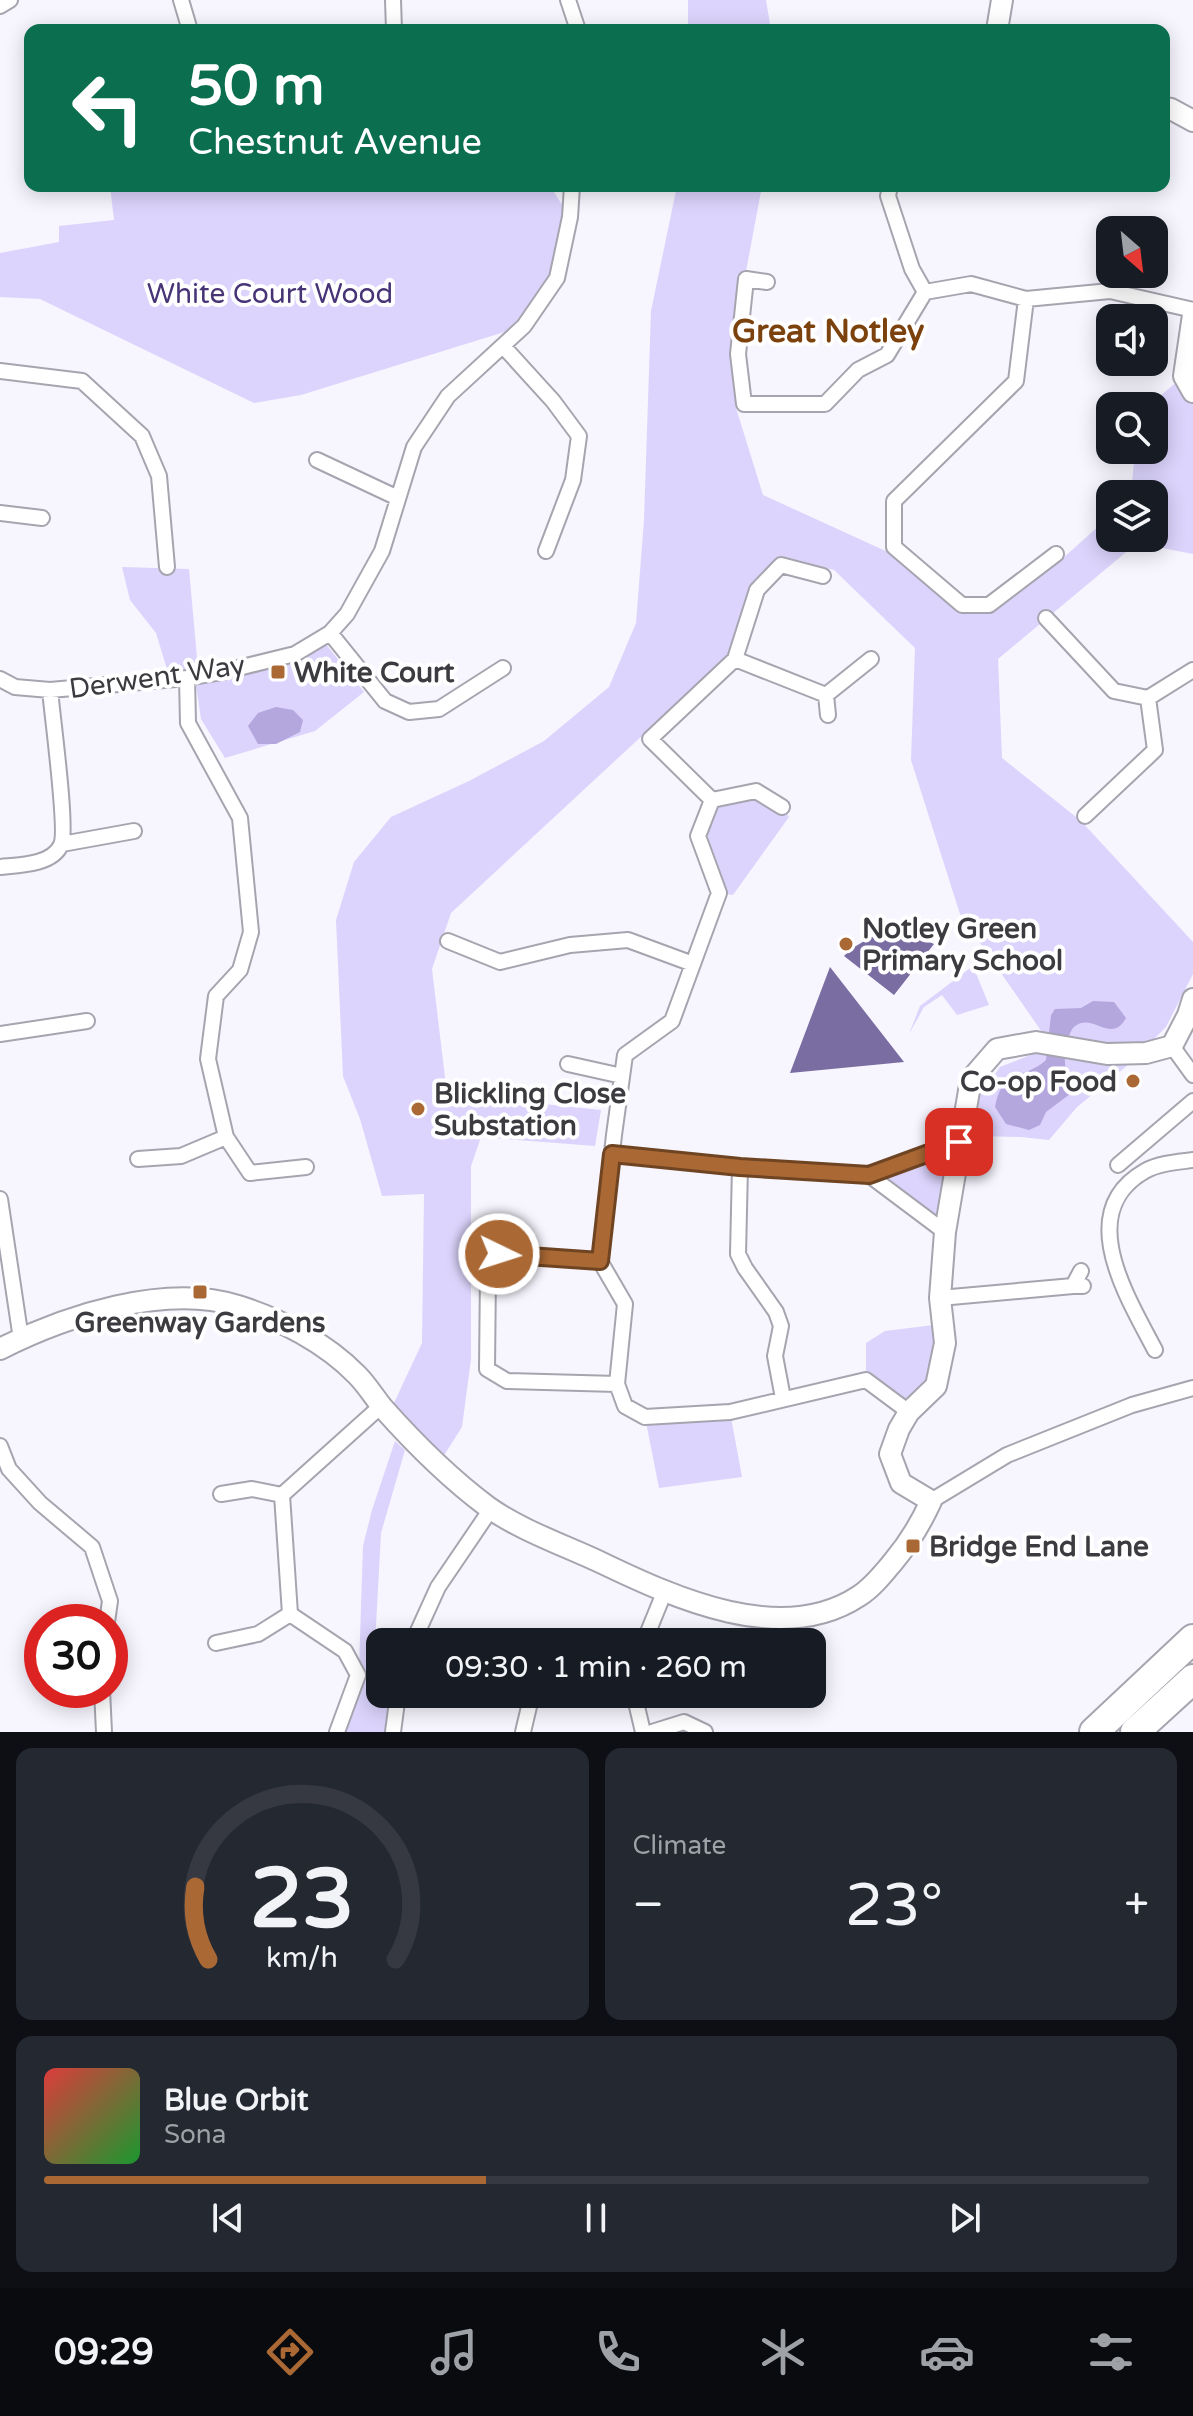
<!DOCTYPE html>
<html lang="en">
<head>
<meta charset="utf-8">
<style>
  body { margin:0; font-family:"Varela Round",sans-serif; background:#242831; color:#f1f3f6; height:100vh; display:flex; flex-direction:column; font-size:30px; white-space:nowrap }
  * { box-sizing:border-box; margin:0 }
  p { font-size:26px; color:#9ea1a6 }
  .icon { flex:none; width:44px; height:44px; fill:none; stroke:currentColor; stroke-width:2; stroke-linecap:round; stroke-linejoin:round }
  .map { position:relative; height:1732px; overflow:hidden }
  .side { display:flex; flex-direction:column; gap:16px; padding:16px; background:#0d0f14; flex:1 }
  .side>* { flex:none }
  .hud { position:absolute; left:24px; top:24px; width:1146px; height:168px; border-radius:16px; box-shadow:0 4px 20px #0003; background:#0b6e4f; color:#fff; overflow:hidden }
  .needle { width:52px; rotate:152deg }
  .tools { position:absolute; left:1096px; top:216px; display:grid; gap:16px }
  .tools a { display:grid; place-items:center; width:72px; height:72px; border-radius:16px; background:#171b24; box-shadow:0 4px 20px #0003; font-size:40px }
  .speed { position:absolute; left:24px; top:1604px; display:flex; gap:16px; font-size:40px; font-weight:700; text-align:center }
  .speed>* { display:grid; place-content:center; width:104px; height:104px; border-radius:50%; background:#171b24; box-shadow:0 4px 20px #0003; line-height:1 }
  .speed .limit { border:12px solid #d22; background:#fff; color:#111 }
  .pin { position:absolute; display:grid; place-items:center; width:68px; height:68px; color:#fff; margin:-34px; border-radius:16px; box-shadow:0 4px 12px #0006 }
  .me { position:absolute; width:88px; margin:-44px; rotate:94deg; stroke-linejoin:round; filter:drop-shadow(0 0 6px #0008) }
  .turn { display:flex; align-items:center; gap:28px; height:168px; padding:0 32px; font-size:36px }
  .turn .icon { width:104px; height:104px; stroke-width:2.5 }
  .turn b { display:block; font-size:56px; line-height:68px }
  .big { font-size:60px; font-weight:600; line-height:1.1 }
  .side .tile { flex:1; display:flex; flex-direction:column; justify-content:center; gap:12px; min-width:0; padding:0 28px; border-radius:16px; background:#242831 }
  .side .dial { align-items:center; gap:0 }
  .dial svg { height:208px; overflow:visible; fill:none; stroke:#363941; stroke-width:7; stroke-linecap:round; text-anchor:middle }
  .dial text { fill:#f1f3f6; stroke:none }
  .song { display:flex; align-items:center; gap:24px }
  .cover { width:96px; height:96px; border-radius:12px; background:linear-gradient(135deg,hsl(0 70% 55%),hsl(130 70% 35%)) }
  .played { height:8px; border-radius:4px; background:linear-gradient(90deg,#aa6834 40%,#363941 40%) }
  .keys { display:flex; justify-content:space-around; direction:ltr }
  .heat { display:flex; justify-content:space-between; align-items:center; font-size:44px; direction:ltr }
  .side .tiles { flex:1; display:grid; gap:16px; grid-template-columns:1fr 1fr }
  .tile:last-child { grid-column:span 2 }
  .trip { position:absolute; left:366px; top:1628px; width:460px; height:80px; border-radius:16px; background:#171b24; box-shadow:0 4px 20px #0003; font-weight:600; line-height:80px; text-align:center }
  .tab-bar { display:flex; height:128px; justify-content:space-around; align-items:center; background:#090b0e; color:#9ea1a6 }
  .tab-bar .icon { width:56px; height:56px }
  .tab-bar .selected { color:#aa6834 }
  .tab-bar b { font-size:36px; color:#f1f3f6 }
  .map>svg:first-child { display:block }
  .green { fill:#dcd4fc }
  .water { fill:#b3a7de }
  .building { fill:#796da1 }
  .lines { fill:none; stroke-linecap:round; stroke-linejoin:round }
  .street-casing { stroke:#a6a5af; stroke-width:18 }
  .secondary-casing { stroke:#a6a5af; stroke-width:24 }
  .highway-casing { stroke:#a6a5af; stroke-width:32 }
  .street { stroke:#fff; stroke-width:14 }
  .secondary { stroke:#fff; stroke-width:20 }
  .highway { stroke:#fff; stroke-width:28 }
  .route-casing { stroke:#6e4422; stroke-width:20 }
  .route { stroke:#aa6834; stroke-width:14 }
  .poi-dot { fill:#aa6834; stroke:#fff; stroke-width:3 }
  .labels { text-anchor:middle; stroke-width:8; stroke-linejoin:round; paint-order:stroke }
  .park-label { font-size:28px; fill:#473476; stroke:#fff }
  .poi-label { font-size:28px; font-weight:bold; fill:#3c3b3f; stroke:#fff; text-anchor:start }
  .street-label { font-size:28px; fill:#3c3b3f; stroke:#fff }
  .quarter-label { font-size:32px; font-weight:bold; fill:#7c420e; stroke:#fff }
</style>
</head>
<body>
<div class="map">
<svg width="1193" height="1732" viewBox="0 0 1193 1732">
  <rect width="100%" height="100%" fill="#f7f5fe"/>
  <path class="green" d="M688,0H766L771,30H688Z
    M110,186H550L570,217L557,278L524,326L301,395L254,403L40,299L0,297V253L59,242V226L114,220Z
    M677,186H762L730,357L736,408L763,495L890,553L962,611L992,612L1063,558L1110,516V538H1154V494H1131L1135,450H1154V406H1148L1184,376L1193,392V554L1137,543L998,659L1002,758L1081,821L1193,942V974L1166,1027L1128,1065L1077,1107L1049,1140L1021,1137L978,1136L979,1097L1000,1067L1033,1054L1042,1032L960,914L911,760L915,648L834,570L782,556L750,590L728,656L451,913L432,969L447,1094L601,1110L595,1146L481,1137L471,1166V1359L462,1427L443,1457L394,1403L422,1343L424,1194L382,1196L360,1119L343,1076L336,920L354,862L391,817L469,781L544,741L609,687L636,623L644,520L651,311Z
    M122,567L189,569L198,669L170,679L156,633L130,600Z
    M325,643L364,692L315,731L225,758L201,719L196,685L301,662Z
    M756,791L782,807L789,817L733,895L719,893L698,836L712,800Z
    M973,966L989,1005L957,1015L942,995L924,1007L909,1034L920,1006Z
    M959,1142L945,1232L869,1175Z
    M942,1324L936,1386L909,1412L866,1380V1343L885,1331Z
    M730,1412L742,1477L659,1488L645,1417Z
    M395,1441L405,1450L381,1533L374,1662L380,1665V1694H390L385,1728L384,1732H337L359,1668L363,1546L372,1510Z"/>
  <path class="water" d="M276,707L293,710L303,720L300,732L276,744H258L248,726L258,713Z
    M1093,1001L1114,1002L1126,1018C1111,1045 1093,1012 1075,1026C1068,1031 1064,1054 1065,1062C1065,1073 1070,1082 1070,1094L1046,1112L1040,1125L1029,1130L1006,1124L995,1107C1003,1066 1023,1081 1046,1060L1051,1015L1055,1009L1081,1008Z"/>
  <path class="building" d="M897,932L913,935L934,944L894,995L844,956L851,949L871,937Z
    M830,967L904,1062L790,1073Z"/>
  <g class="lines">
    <g class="street-casing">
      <path id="street" d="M181,0L189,27L187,30
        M393,0L394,30
        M568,0L578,30
        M0,6L10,0
        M890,186L888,196L912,269L925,292L971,284L1026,299L1110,291L1193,310
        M767,282L746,279L738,354L744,404H825L858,370L887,355L925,292
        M1026,299L1016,381L894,501V547L962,605H989L1056,554
        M503,346L553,401L579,436L573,480L546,551
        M0,371L82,381L142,436L159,476L167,567
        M317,460L398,498
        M0,513L42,518
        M1046,618L1114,691L1148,698L1193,670
        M330,633L385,701L409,712L439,709L503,668
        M735,659L826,695L871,659
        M187,678L188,723L240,818L251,932L240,970L216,996L208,1059L226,1137L250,1173L306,1167
        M0,679L15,687L50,690L187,678L222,672L295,654L330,633L347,614L382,551L414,447L448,396L524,326L557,278L570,217L572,186
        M826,695L828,715
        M712,800L650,739L735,659L757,590L781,565L823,576
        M782,807L756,791L712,800L698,836L719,893L672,1021L625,1055L614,1135L600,1261L625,1304L617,1384L625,1406L645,1417L730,1412L866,1380L909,1412
        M1085,816L1155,750L1148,698
        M62,844L134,831
        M0,867C19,865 52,865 61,845C68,831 52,714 50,690
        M448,941L500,962L570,945L628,940L693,964
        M0,1034L87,1021
        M1172,1046L1193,1075
        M568,1064L622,1076
        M612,1154L740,1167L869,1175L959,1142
        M138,1159L181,1156L226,1137
        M1118,1165L1193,1101
        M740,1167L738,1254L745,1268L776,1312L781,1326L775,1356L783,1398
        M869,1175L945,1232
        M0,1199L21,1339
        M600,1261L499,1254L488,1272L487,1369L507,1381L617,1384
        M1081,1271L1073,1286H1083
        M940,1298L1073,1286
        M1155,1350C1128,1298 1073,1212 1145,1171C1159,1163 1178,1162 1193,1160
        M0,1446L9,1469L40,1503L92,1547L110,1601L107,1622
        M221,1494L252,1489L282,1495
        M931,1501L1007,1455L1132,1405L1193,1388
        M413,1642L438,1587L491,1509
        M644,1642L664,1593
        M216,1643L258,1634L290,1614
        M102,1690L104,1732
        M634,1694L643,1732
        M337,1732L358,1675L345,1651L290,1614L282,1495L381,1406
        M393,1732L398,1694
        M523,1732L532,1694
        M652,1732L684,1722L705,1732"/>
    </g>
    <g class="secondary-casing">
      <path id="secondary" d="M997,30L1002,0
        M1164,108L1171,109L1193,121
        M1193,315L1184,376L1193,392
        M0,1349C65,1316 165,1283 238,1306C280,1319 326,1343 357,1375C367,1385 374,1397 383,1408C415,1444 449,1478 488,1507C520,1530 566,1546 602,1563C675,1598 782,1647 859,1596C872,1588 883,1574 893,1562C909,1543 921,1523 931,1501L901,1483L890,1454L899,1429L909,1412L936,1386L945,1343L940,1298L945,1232L971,1079L997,1049L1036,1042L1107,1054L1146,1053L1172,1046L1188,1015L1193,999"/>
    </g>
    <g class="highway-casing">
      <path id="highway" d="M1094,1732L1193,1639
        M1135,1732L1193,1679"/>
    </g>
    <use href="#street" class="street"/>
    <use href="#secondary" class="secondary"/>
    <use href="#highway" class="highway"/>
  </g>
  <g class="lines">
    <g class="route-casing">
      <path id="route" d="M499,1254L600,1261L612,1154L740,1167L869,1175L959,1142"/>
    </g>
    <use href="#route" class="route"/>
  </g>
  <g class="poi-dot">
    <rect x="270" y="664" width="16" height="16" rx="4"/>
    <circle cx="846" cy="944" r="8"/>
    <circle cx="1133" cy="1081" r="8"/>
    <circle cx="418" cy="1109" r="8"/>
    <rect x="192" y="1284" width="16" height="16" rx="4"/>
    <rect x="905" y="1538" width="16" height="16" rx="4"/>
  </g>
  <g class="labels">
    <g class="park-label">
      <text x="270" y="303">White Court Wood</text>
    </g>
    <g class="poi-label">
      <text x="294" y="682">White Court</text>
      <text x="862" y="938">Notley Green<tspan x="862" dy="32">Primary School</tspan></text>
      <text x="1117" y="1091" text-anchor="end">Co-op Food</text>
      <text x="434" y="1103">Blickling Close<tspan x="434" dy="32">Substation</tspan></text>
      <text x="200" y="1332" text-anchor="middle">Greenway Gardens</text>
      <text x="929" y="1556">Bridge End Lane</text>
    </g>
    <g class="street-label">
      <text transform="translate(157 676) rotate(-8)" y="10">Derwent Way</text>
    </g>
    <g class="quarter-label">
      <text x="828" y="342">Great Notley</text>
    </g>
  </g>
</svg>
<div class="tools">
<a><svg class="needle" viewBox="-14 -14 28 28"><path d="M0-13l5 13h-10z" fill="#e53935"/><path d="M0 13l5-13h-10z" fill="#9ea1a6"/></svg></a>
<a><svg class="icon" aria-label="sound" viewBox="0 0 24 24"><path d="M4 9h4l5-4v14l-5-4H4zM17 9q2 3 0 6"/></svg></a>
<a><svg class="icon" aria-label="search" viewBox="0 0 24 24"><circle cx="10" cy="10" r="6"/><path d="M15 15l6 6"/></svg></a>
<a><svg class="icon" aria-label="layers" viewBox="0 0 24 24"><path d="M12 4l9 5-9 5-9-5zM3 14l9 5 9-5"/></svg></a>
</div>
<div class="speed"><div class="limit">30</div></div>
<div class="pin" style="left:959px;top:1142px;background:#d93025"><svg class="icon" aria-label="arrive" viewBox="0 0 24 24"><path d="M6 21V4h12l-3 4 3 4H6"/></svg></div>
<svg class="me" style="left:499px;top:1254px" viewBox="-20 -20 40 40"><circle r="17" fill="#aa6834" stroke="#fff" stroke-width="3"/><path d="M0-11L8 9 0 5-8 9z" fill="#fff"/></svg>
<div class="trip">09:30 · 1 min · 260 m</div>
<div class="hud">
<div class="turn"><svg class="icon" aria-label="left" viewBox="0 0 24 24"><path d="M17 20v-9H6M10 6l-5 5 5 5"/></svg><div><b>50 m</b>Chestnut Avenue</div></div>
</div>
</div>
<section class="side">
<div class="tiles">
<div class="tile dial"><svg viewBox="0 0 100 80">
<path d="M14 69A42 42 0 1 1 86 69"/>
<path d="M14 69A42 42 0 0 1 9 41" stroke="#aa6834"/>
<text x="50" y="56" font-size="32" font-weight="700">23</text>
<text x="50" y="72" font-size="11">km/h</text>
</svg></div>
<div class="tile"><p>Climate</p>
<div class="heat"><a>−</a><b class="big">23°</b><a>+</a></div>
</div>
<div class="tile">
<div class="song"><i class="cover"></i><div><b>Blue Orbit</b><p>Sona</p></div></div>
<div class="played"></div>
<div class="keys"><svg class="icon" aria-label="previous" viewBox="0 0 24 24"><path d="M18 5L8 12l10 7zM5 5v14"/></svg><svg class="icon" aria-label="pause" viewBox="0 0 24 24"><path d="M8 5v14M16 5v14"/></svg><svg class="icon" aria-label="next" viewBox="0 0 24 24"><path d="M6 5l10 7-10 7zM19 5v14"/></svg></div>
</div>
</div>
</section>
<nav class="tab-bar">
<b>09:29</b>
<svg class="icon selected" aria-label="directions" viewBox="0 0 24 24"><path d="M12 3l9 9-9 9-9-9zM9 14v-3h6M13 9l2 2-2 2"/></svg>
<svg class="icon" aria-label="music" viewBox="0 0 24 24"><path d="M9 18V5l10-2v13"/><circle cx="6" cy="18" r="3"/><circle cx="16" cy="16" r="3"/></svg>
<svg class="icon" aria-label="phone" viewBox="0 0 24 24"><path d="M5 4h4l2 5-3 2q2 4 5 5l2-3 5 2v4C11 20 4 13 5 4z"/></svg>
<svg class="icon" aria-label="climate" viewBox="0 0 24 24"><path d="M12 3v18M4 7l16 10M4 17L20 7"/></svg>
<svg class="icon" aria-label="car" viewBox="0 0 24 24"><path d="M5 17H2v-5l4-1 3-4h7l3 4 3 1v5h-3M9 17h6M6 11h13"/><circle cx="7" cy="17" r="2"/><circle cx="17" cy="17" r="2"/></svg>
<svg class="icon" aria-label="filters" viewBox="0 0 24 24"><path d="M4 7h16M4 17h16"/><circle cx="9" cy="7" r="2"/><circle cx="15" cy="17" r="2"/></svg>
</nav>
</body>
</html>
